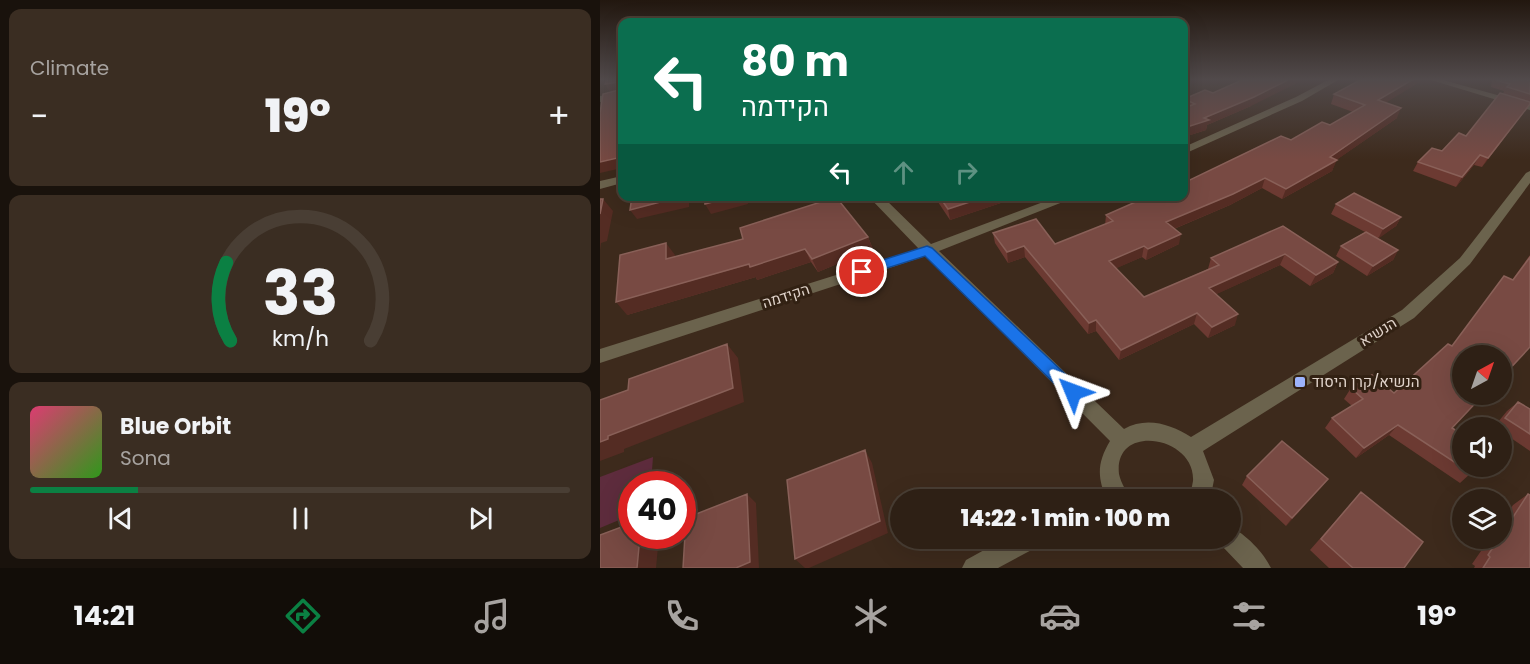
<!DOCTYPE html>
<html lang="en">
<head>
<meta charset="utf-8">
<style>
  body { margin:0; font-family:Poppins,Heebo,sans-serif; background:#3a2d22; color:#f1f3f6; height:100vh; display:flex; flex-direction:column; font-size:22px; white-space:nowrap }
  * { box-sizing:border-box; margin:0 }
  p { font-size:20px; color:#a7a3a0 }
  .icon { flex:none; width:33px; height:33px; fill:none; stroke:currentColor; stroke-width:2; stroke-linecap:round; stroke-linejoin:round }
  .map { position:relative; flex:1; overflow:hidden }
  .drawer { display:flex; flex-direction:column; gap:9px; padding:9px; background:#19120c; width:600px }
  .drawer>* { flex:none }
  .banner { position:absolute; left:18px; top:18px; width:570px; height:183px; border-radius:12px; box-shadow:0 6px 24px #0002,0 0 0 2px #493e34; background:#0b6e4f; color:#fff; overflow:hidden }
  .needle { width:39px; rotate:40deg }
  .controls { position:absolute; left:852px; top:345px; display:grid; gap:12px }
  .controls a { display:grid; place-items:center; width:60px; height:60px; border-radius:50%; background:#2e2015; box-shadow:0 6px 24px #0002,0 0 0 2px #493e34; font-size:30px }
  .speed { position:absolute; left:18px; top:471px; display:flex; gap:12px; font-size:30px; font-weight:700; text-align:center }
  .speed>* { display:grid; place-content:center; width:78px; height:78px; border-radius:50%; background:#2e2015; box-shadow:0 6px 24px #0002,0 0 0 2px #493e34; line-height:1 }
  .speed .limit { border:9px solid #d22; background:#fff; color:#111 }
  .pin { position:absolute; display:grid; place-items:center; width:51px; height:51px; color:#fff; margin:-26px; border:3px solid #fff; border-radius:50%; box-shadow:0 2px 6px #0007 }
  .me { position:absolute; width:66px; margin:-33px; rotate:314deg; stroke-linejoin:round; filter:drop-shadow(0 0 4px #0008) }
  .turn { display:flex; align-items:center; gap:21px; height:126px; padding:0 24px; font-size:27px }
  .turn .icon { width:78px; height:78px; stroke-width:2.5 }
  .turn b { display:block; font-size:42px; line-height:51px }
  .lanes { display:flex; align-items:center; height:57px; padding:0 24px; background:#0003; justify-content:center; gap:30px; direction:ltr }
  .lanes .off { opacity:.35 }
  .big { font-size:45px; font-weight:800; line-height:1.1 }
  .drawer .tile { flex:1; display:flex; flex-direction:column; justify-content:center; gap:9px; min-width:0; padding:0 21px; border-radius:12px; background:#3a2d22 }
  .drawer .dial { align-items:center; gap:0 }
  .dial svg { height:156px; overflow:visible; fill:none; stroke:#493e34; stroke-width:7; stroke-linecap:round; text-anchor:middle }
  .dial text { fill:#f1f3f6; stroke:none }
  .song { display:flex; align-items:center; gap:18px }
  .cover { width:72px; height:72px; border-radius:9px; background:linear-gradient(135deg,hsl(340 70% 55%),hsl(110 70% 35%)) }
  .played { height:6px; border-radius:3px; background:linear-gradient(90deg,#0b8043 20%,#493e34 20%) }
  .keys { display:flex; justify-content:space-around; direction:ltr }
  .heat { display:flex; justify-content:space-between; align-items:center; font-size:33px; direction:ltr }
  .trip { position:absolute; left:290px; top:489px; width:351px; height:60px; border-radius:30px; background:#2e2015; box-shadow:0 6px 24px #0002,0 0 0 2px #493e34; font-weight:800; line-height:60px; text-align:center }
  .tabs { display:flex; height:96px; justify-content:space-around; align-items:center; background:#120d08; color:#a7a3a0 }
  .tabs .icon { width:42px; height:42px }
  .tabs .selected { color:#0b8043 }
  .tabs b { font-size:27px; color:#f1f3f6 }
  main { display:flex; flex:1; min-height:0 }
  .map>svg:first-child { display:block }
  .green { fill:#5e2c3d }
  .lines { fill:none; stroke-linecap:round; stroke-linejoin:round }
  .minor { fill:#6b634d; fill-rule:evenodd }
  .wall { fill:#6c3a32 }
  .shaded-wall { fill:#542c23 }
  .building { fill:#784a43; stroke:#896058; stroke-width:1.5 }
  .route { fill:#1a73e8; stroke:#114b97; stroke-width:1.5 }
  .poi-dot { fill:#9db4fd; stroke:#322113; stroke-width:2 }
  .labels { text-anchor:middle; stroke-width:6; stroke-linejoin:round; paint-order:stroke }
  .street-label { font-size:15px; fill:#e1d4cb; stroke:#322113 }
  .poi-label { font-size:15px; fill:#e1d4cb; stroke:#322113; text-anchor:start }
</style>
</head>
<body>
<main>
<section class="drawer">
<div class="tile"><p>Climate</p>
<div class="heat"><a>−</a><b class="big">19°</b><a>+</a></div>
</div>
<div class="tile dial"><svg viewBox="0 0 100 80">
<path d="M14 69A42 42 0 1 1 86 69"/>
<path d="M14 69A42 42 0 0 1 12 29" stroke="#0b8043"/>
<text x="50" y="56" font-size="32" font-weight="700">33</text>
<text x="50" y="72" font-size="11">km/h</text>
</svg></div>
<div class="tile">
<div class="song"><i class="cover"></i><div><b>Blue Orbit</b><p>Sona</p></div></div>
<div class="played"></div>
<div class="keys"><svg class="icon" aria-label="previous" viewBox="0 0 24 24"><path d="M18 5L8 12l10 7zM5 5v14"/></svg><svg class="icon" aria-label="pause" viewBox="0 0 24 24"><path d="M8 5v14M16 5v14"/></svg><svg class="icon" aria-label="next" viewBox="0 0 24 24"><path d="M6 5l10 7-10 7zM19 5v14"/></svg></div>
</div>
</section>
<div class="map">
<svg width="930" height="568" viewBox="0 0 930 568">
  <rect width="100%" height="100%" fill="#3d2a1c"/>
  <path class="green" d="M53,457L51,484H32L31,515L0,528V477Z"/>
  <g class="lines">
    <path class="minor" d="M728,80H738L702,101L584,154V147L696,97Z
      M831,80H843L930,104V110Z
      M22,92V98L0,102V96Z
      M930,171V183L870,264L814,318L603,451L614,480L610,500H588C590,494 592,487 593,481C596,436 513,422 519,474C521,484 527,491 531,500H507C497,477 497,463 510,441L326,256L0,363V349L319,249L268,196H282L331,244L459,196H478L339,251L524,429C546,416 571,424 591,437L802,310L860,258L926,173Z
      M22,176V183L0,189V181Z
      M630,527C645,533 664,553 671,568H643L622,546L619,538H630Z
      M406,538H442L439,546L398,568H362L366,560Z"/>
  </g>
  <path class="wall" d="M892,80H930V104L882,167L874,165L856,187L813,171L818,162L842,151L866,136L903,94L904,91L891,87Z
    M613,93L651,106L607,125L606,130L584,137V99Z
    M734,94L785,103L797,118L736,160L732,171L682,199L662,188L630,205L574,229L579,244L546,260L542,257L516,268L544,297L608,269L611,258L683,226L738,262L733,273L710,286L680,265L616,294L635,325L608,338L594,324L519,360L496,331L488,334L425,257L408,263L395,243L393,233L455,244L505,225L506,215L545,198L543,196H584L590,180L730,125L753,112L731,104Z
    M334,196H422L350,220Z
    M736,204L801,217L796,226L778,238L798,250L793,260L767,276L736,256L741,246L765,232L731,214Z
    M268,237L273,249L218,272L211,262L157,280L156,277L27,315L75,255V257Z
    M930,255V347L852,428L871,473L860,483L789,435L756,458L725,428L732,418L752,406L744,399L751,388L794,393L852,346L904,276L912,280Z
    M918,402L930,409V451L902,432V428L894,427L907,411Z
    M647,476L728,479L686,526L642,485Z
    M761,492L804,568H729L710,550Z
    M928,494L930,568H874L875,566L872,564L890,538H902V522L913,505Z"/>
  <path class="shaded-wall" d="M688,80H703L651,106L607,125L606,130L584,137V128Z
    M812,80H823L774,110L778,100Z
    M18,82L22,89L10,92L5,84Z
    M930,104L925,111L882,167L888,158Z
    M801,108L797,118L735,161L737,160L732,171L682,199L686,189Z
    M880,155L874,165L856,187L862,177Z
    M22,157V168L0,173V162Z
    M665,178L662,188L630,205L564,233L566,222Z
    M83,196H89V207L37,219L30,210Z
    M135,196H147L148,204L111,214L105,204Z
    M388,196H422L350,220L348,209Z
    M3,199L13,211L7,241L1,243L0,250V214Z
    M801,217L796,226L778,239L783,229Z
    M581,234L579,244L546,260L548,249Z
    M268,237L273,249L218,272L212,259Z
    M66,243L75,255L76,272L66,259Z
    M424,246L425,257L408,263L407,252Z
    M544,246L542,257L508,272L509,261Z
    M205,249L211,262L157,280L156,277L27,315L16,302Z
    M798,250L793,260L767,276L773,266Z
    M685,254L680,265L606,299L609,288Z
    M738,262L733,273L710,286L716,275Z
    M597,313L594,324L519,360L521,350Z
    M638,314L635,325L608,338L612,327Z
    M496,320V331L488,334L489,323Z
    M127,344L138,358L144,402L24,449V452L0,461V442Z
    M798,425L789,435L756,458L764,448Z
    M265,450L272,463L288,533L209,568H205L195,559Z
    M728,479L721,488L686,526L692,518Z
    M147,494L156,503L159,568H136Z
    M40,536H59L56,568H37Z"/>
  <path class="building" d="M6,80H22V157L0,162V113L3,94L19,90L18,82L5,84Z
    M642,80H688L654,97L604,118L609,120L584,128V108L595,104L584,99L605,90L613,93Z
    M760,80H812L778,100L801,108L730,157L737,160L686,189L665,178L633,194L566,222L581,234L548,249L544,246L509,261L544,297L619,265L611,258L683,226L738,262L716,275L685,254L609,288L638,314L612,327L597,313L521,350L496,320L489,323L424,246L407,252L393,233L436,219L455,244L513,221L506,215L549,196H584V176L590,180L681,136L691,140L722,122L730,125L765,105L734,94Z
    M895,80H930V94L907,87L910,84Z
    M900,93L930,102V104L888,158L880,155L862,177L818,162L832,148L842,151L859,133L866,136Z
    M754,193L801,217L783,229L736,204Z
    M32,196H83L30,210Z
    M104,196H135L105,204Z
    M339,196H388L348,209Z
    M236,197L268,237L212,259L205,249L150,267L149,264L16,302L20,255L66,243V259L143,239L140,228Z
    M0,199H3L0,214Z
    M766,232L798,250L773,266L741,246Z
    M930,257V347L902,377V356H862V394H884L852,428L862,434V466H875L871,473L798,425L764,448L732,418L763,399L751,388L772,375L794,393L848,344L852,346L904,276L913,280Z
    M127,344L133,388L8,436V439L0,442V400L28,390L29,379Z
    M918,402L930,409V434L905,418Z
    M682,441L728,479L692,518L647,476Z
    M265,450L280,521L195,559L187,480Z
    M761,492L823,542L804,568H753L721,539Z
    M147,494L150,562L136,568H83L86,518Z
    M928,494L930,495V568H883L890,557L888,555L899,538H902V534Z
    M32,523V536H40L37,568H0V535Z"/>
  <linearGradient id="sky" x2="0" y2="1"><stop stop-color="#22170f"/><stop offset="0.5" stop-color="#514a4b"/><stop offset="1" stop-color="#514a4b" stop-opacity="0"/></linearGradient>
  <rect width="930" height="159" fill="url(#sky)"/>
  <path class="route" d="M327,246L332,248L479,387L482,392L479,397L473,399L468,397L325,256L262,276L255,272L257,268Z"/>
  <rect class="poi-dot" x="694" y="376" width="12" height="12" rx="3"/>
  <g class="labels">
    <g class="street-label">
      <text transform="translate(186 296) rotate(-18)" y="5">הקידמה</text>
      <text transform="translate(778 332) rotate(-32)" y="5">הנשיא</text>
    </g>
    <g class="poi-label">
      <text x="712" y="387">הנשיא/קרן היסוד</text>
    </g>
  </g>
</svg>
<div class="controls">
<a><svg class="needle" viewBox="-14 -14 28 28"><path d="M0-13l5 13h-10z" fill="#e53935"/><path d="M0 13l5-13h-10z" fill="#a7a3a0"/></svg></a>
<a><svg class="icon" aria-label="sound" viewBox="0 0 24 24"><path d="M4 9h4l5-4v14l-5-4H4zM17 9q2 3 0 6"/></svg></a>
<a><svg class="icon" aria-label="layers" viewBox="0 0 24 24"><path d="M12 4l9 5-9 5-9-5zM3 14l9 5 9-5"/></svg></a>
</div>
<div class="speed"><div class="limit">40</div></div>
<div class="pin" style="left:262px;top:272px;background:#d93025"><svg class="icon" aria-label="arrive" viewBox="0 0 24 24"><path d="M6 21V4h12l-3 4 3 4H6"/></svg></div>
<svg class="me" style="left:473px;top:392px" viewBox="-20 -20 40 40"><path d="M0-17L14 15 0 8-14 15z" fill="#1a73e8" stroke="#fff" stroke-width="4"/></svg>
<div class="trip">14:22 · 1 min · 100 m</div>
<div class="banner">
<div class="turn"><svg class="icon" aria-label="left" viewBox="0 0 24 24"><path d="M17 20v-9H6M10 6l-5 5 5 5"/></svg><div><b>80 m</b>הקידמה</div></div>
<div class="lanes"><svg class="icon" aria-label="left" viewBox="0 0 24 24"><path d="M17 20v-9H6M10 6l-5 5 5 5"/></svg><svg class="icon off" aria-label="ahead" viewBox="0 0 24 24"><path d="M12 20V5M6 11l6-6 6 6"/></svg><svg class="icon off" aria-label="right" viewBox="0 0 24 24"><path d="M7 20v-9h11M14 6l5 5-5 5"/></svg></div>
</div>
</div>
</main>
<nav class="tabs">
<b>14:21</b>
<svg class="icon selected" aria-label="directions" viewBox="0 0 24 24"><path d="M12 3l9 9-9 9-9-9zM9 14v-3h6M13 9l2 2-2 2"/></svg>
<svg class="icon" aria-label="music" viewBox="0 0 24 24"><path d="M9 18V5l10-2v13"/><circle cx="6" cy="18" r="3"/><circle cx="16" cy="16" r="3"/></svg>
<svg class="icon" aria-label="phone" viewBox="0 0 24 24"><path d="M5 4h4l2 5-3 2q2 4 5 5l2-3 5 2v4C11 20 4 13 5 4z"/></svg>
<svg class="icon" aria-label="climate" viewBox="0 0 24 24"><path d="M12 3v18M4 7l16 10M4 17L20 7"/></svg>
<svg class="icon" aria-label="car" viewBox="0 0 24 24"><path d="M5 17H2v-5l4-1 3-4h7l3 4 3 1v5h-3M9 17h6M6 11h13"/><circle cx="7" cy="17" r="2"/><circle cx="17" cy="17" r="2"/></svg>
<svg class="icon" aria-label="filters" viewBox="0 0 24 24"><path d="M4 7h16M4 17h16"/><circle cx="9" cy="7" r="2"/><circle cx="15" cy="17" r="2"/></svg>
<b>19°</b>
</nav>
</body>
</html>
